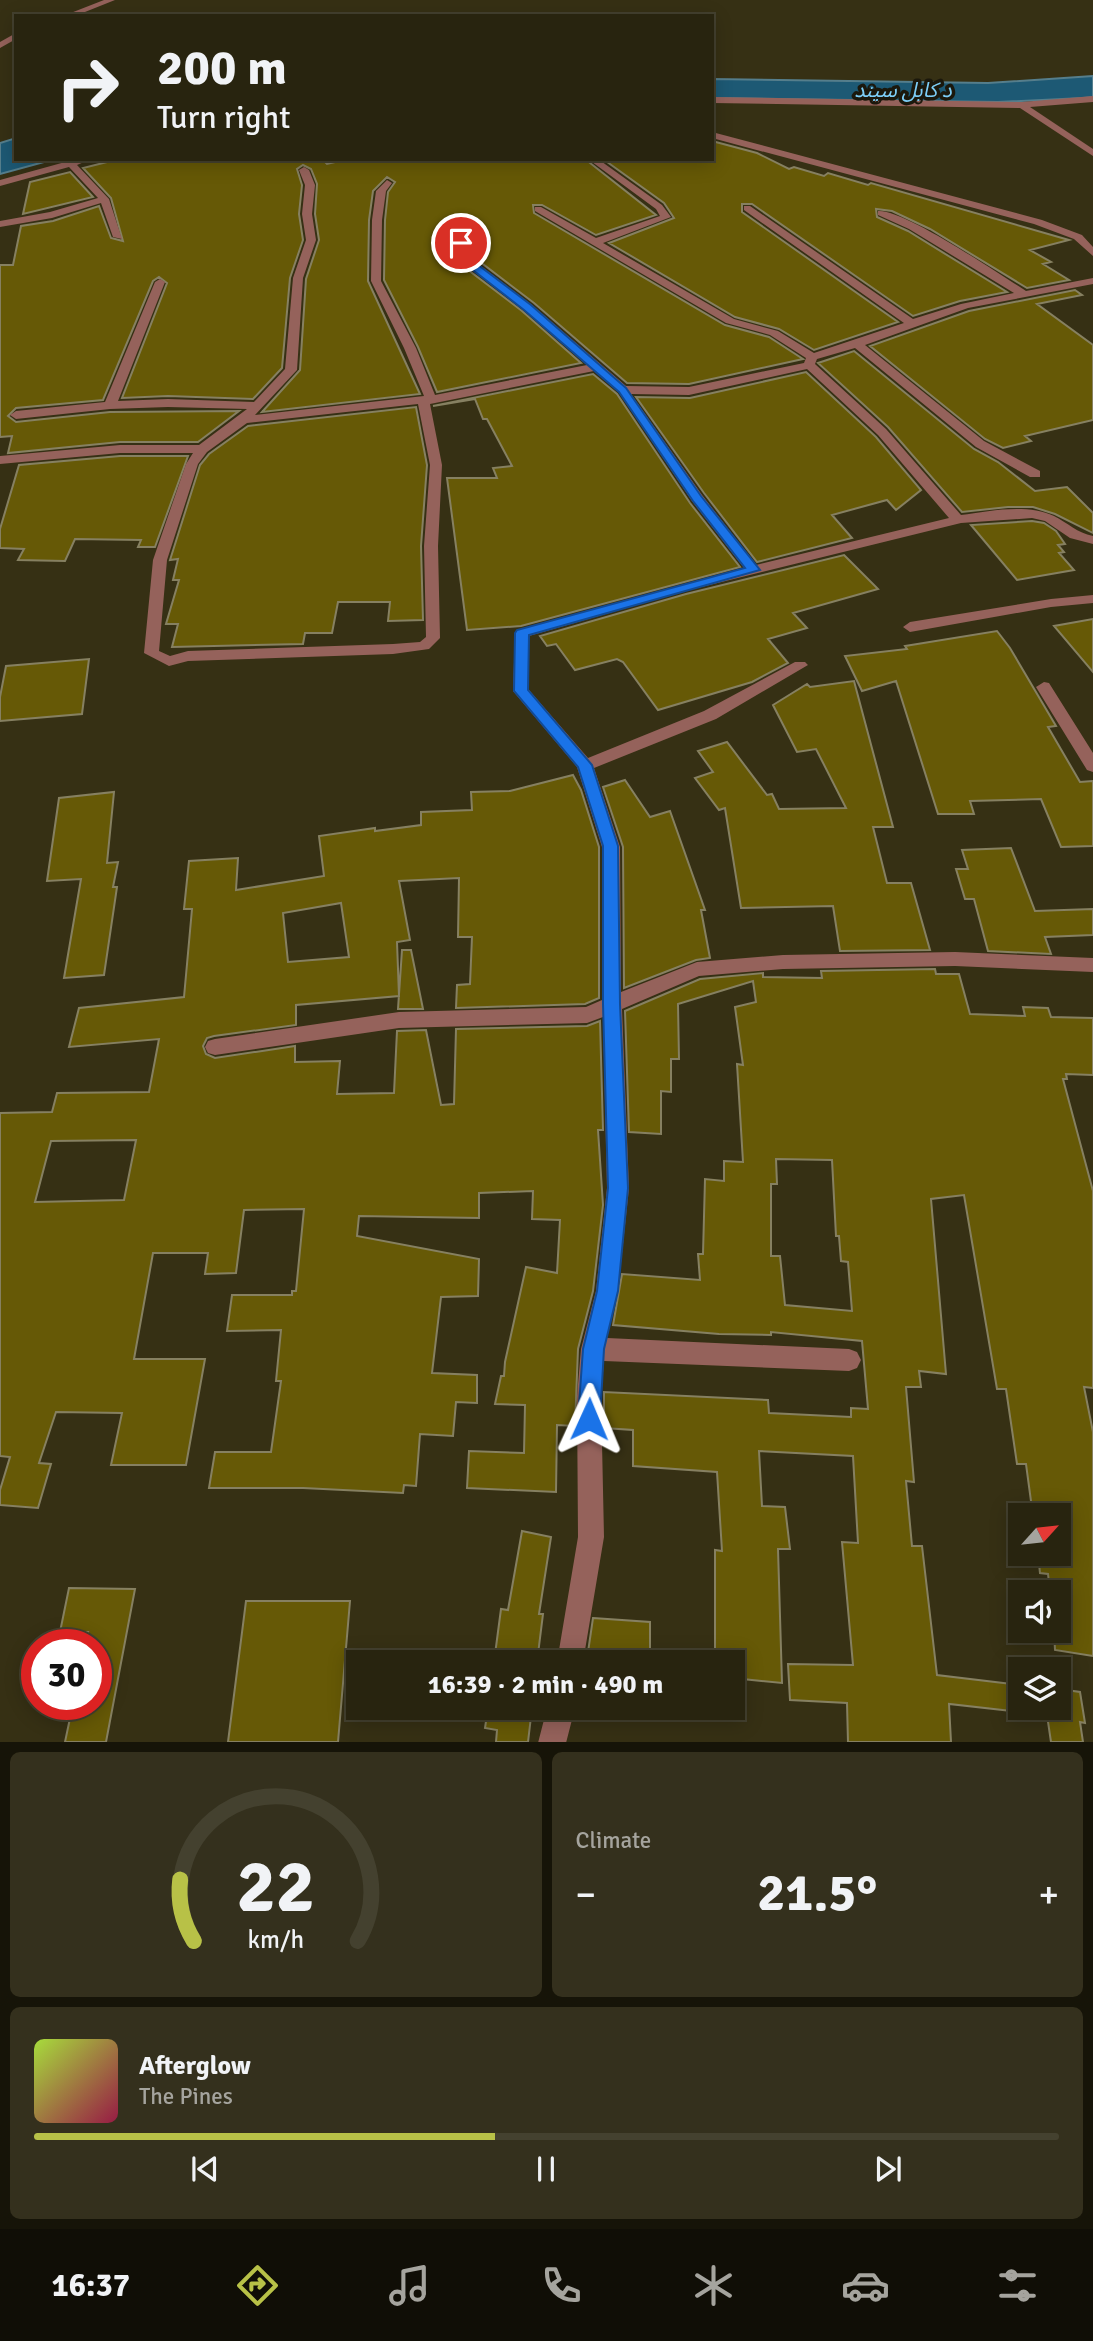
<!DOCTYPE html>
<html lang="en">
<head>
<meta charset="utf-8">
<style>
  body { margin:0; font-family:Signika,"Noto Sans Arabic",sans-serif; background:#34301d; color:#f1f3f6; height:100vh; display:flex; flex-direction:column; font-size:26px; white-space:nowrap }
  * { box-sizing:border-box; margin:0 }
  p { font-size:23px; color:#a5a49e }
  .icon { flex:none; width:38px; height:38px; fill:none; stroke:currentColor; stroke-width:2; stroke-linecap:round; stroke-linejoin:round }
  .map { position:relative; height:1742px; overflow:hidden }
  .sheet { display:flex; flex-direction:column; gap:10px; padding:10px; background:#161408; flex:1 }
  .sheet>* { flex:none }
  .hud { position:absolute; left:14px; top:14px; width:700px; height:147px; border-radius:0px; box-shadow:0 4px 18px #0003,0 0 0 2px #44412f; background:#28240f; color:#f1f3f6; overflow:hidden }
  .needle { width:46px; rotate:63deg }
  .controls { position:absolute; left:1008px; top:1503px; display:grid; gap:14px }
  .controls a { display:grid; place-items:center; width:63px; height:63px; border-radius:0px; background:#28240f; box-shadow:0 4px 18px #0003,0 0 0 2px #44412f; font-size:35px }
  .speed { position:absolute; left:21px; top:1629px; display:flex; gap:14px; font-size:35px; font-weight:700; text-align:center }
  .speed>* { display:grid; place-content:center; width:91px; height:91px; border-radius:50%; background:#28240f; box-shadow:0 4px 18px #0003,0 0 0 2px #44412f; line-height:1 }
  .speed .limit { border:10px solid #d22; background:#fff; color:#111 }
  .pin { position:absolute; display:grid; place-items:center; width:60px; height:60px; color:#fff; margin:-30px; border:4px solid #fff; border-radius:50%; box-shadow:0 2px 7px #0007 }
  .me { position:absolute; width:77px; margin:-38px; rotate:1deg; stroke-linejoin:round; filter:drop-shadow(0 0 5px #0008) }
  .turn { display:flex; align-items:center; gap:24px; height:147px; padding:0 28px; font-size:32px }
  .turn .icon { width:91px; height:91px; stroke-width:2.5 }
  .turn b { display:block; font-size:49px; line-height:60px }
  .big { font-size:52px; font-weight:700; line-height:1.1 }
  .sheet .widget { flex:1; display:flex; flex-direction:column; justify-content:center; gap:10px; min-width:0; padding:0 24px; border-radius:10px; background:#34301d }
  .sheet .dial { align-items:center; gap:0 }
  .dial svg { height:182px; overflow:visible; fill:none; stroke:#44412f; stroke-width:7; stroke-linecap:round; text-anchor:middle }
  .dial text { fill:#f1f3f6; stroke:none }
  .song { display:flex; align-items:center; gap:21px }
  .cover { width:84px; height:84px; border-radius:10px; background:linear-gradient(135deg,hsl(80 70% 55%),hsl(340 70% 35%)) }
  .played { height:7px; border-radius:4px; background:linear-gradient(90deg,#b8c147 45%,#44412f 45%) }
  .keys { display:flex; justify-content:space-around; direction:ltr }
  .heat { display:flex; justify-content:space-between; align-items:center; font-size:38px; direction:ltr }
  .sheet .tiles { flex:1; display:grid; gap:10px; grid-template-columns:1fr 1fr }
  .widget:last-child { grid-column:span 2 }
  .trip { position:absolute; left:346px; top:1650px; width:399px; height:70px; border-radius:0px; background:#28240f; box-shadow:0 4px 18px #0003,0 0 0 2px #44412f; font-weight:700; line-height:70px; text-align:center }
  .dock { display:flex; height:112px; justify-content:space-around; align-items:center; background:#100e06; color:#a5a49e }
  .dock .icon { width:49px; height:49px }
  .dock .active { color:#b8c147 }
  .dock b { font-size:32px; color:#f1f3f6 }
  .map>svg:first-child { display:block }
  .water { fill:#1d5974; stroke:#557e8c; stroke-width:2 }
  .building { fill:#665906; stroke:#868061; stroke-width:2; fill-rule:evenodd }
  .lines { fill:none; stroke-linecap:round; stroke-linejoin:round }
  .minor { fill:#95625b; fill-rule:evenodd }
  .route { fill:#1a73e8; stroke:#114b97; stroke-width:2 }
  .labels { text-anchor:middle; stroke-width:7; stroke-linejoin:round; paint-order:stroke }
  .far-water-label { font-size:21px; font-style:italic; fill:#7dcef7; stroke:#1b180c }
</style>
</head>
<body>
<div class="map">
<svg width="1093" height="1743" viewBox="0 0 1093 1743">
  <rect width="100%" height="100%" fill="#363014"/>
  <path class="water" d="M1093,76V97L1083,98L998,102L712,98V79L988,83Z
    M16,138V159H55L0,174V143Z"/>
  <path class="building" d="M712,141L757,153L789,169L794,167L824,176L828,173L868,185L871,183L1069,240L1030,250L1051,262L1043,264L1069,280L1027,288L930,229L892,211L876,209L877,217L908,231L1007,292L960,301L913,316L752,204H742V212L898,322L814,350L779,329L735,317L609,243L674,218L664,203L603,159H712Z
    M119,159H322L327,164L348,159H585L656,215L596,235L542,205H533L534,213L725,325L769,337L803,359L689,384L627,383L534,303L479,261L461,227L453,223L447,229L467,269L522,311L581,363L437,392L418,347L384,280L385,220L388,192L395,182L387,177L373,191L369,220L368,281L420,394L262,412L300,370L306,279L319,240L315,214L317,184L311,169L303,165L297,169L302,185L299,214L303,240L290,278L282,368L253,399L168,396L122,398L167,283L159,277L153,281L103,400L16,408L8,416L16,422L110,412L239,411L198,442H120L8,453L12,436L0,437V265H13L21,226L53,221L99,206L111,238L123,241L111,198L83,168Z
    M70,172L93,197L23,214L30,182Z
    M1075,290L1082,295L1037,304L1093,345V420L1025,436L1031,441L1003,448L985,439L870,346L969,311Z
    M854,351L974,449L998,462L1035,491L1067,487L1093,513V533L1055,514L1033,507H1008L962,512L888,427L818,363Z
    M806,372L876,437L921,490L896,510L887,500L832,515L852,538L757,562L704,493L636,397L690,398Z
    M593,374L617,394L690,503L740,567L521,626L467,630L447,478H497L493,468L512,466L487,419H483L475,399L433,406Z
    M416,407L427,465L421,546L423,620L388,621L390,602H338L332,633H305L303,644L172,647L178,624H166L179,580H173L178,559L170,560L200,465L209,454L248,426Z
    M120,456H188L155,547H138L141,540L75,539L65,561L18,560L24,549L0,548V529L19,465Z
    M1032,521L1044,523L1056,531L1065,544L1058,545L1064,552L1059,553L1074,570L1017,580L971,525Z
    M844,555L878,589L793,613L807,628L768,639L788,663L752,682L658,710L623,662L617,659L575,670L556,644L547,646L540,636L686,594Z
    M1093,619V672L1054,626Z
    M997,631L1010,648L1056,726L1048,727L1080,782L1093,781V846L1061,847L1041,799L970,801L974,814H938L896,681L862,691L845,656L907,649L905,646Z
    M89,659L82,714L0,721V697L6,666Z
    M854,681L893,827H873L887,883H911L930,950L840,951L833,906L741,908L725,808L719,810L695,778L713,772L698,751L727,742L767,795L772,794L779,809L846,808L816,749L797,752L773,705L807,684L810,687Z
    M573,775L581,790L599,847V998L585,1004L456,1008L457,985L470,984L472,937H458L459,878L399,881L410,940L397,942L399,996L296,1005V1025L214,1036L207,1038L203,1046L206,1054L215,1058L295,1046V1062L340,1061L337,1094L394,1093L397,1031L426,1030L441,1105L454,1104L456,1029L587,1026L600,1021L603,1130H598L603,1205L593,1291L578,1349L575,1426L557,1425L556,1492L467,1488L469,1451L524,1453L525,1405L495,1404L501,1376H504L505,1362L526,1267L557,1273L560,1220L532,1219L533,1191L479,1193V1218L359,1216L357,1236L479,1259L478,1296L441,1297L432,1373L477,1375V1403L456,1402L453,1436L420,1434L416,1486L404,1485L403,1493L303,1488H209L215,1452H271L281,1381H276L281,1330L227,1331L232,1295H292V1291H296L304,1209L244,1210L236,1273L205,1274L208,1253H153L134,1359H205L186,1465H111L122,1413L56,1412L39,1463L51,1464L38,1508L0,1505V1490L10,1457L0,1456V1113L52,1112L57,1093L149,1092L159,1039L69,1047L79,1008L184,997L192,909H184L189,861L238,858L236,890L324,876L319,836L375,828V831L421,825V812L472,810L471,792L510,791ZM341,903L349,957L288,962L283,913ZM136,1140L124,1200L35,1202L51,1141Z
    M625,780L650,817L670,811L705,910H701L710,958L696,960L624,988L623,847L603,787Z
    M114,792L107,863L118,862L113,887H117L104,975L64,978L81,879L47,881L59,798Z
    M1011,848L1035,911L1093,909V935L1045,937L1051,954L988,951L974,899H965L956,869H968L962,850Z
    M402,950H411L423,1009H398Z
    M935,969L936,974H959L970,1014L1025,1016L1023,1007L1048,1008L1051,1017L1093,1018V1075L1066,1074L1067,1079H1063L1093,1191V1388L1084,1387L1093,1432V1656L1055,1650L1054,1631H1059V1592H1050L1048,1574L1040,1573L1038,1554H1059V1516H1033L1026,1464H1017L1006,1389H997L964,1195L931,1199L946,1374L919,1371L921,1387H906L914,1482L906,1481L912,1546H922L937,1675L1020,1685V1708H1059V1689L1080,1692L1085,1723L1080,1722L1083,1742H1051L1047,1715L949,1704L951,1742H848L847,1703L790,1700L788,1664L853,1665L842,1542L858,1543L853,1456L759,1451L762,1506L785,1507L790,1549H778L782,1683L733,1678V1662H715V1550L722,1551L717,1472L633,1466V1430L604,1428V1392L768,1400L769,1413L851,1417V1408L868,1409L862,1341L771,1332V1335L719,1334L613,1325L622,1274L700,1280L698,1254H703L705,1179L724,1181V1161L743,1162L737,1064L743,1065L735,1007L756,1002L753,981L678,1004L679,1059H671V1092L661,1091V1134L629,1132L625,1011L700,979L763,973V977L822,978L821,971ZM776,1159L832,1160L836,1236H839L841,1261L848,1262L852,1311L785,1305L780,1256H771V1184H777Z
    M522,1531L551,1537L539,1614H543L537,1662H494L501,1609L508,1610Z
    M69,1588L135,1589L106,1742H65L73,1704H96V1645H85L88,1632H60Z
    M246,1601H350L338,1742H228Z
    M593,1618L650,1622V1656L588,1652Z
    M488,1708H532L528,1742H496L497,1730L485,1728Z"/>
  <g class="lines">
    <path class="minor" d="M104,0H115L75,16H63Z
      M16,33V39L0,48V42Z
      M1093,96V102L1030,107L1093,149V156L1020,108L712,103V97L1022,102Z
      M712,132L1042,220L1082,235L1093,247V256L1074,239L1034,224L712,138Z
      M76,159H91L77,165L109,199L122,239L113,237L101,203L52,218L0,227V221L50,212L98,198L69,167L0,186V180Z
      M588,159H598L662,205L671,217L603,243L734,319L778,331L814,353L904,323L744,210V206H750L913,319L961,304L1014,293L909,229L878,215V211C904,209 999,274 1026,291L1093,278V284L968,308L865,345L984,441L1040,471V477H1030L976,447L855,348L817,359L815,364L886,429L961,515C989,511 1027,503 1054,516C1068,523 1077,533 1093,536V544L1070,538L1045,521L1032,518L961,523L685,591L529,636V690L588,758L704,711L795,662H805L808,665L716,719L594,768L620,847L621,992L697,962L783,955L955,952L1093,958V972L955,966L783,969L699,976L622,1009L629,1188L618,1291L607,1338L849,1349L857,1352L861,1360L857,1368L849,1371L604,1361L601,1396L604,1537L583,1662H557L578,1537L577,1396L581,1349L596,1291L607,1188L603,1017L587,1023L399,1028L215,1055L208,1053L205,1047L208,1041L215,1039L399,1012L586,1007L602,1000V847L577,767L513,691L515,633L517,630L744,568L692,501L619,392L594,371L430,404L442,465L438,546L440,638L429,649L393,654L188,661L169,666L144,653L153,560L186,464L193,453H120L0,464V456L120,445H199L247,409L168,407L110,409L16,419L10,415L16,411L105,402L155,282L160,279L165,282L118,401L168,399L254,402L285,369L293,278L306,240L302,214L305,185L299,170L304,167L309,170L315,185L312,214L316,240L303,278L297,370L255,415L424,396L404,348L371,281L372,220L376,191L387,180L392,183L386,191L382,220L381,281L416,348L435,395L587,365L524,309L469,267L449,228L454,225L459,228L477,263L532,305L626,386L689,387L804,363L806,358L770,335L726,323L535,211V207H541L596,238L660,216L656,209ZM807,369L878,435L949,518L756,565L702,495L631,394L689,395ZM418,404L430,465L424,546L426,637L420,642L393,644L188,651L170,656L159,651L167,560L198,464L207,452L247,423Z
      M1093,595V603L1051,607L910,632L903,627L910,622L1051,599Z
      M1044,682L1049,683L1093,753V772L1087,770L1036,687Z
      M547,1708H575L566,1743H538Z"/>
  </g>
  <path class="route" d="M457,241H464L477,264L531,305L626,388L701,496L760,570L529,635L528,690L592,765L618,846L620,1004L628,1188L618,1291L604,1349L600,1419L597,1427L589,1430L581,1427L578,1419L583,1349L597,1291L608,1188L603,1004V846L578,767L514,691L515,633L517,630L745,568L693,501L619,392L524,310L469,267Z"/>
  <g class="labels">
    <g class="far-water-label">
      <text x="903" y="97">د کابل سيند</text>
    </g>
  </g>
</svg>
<div class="controls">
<a><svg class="needle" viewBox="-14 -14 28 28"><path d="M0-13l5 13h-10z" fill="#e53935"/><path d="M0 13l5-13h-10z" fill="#a5a49e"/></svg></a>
<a><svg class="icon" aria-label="sound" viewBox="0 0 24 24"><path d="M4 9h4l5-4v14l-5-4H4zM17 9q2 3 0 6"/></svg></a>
<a><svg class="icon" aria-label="layers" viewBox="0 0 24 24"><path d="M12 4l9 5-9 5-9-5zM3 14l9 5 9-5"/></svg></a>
</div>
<div class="speed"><div class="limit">30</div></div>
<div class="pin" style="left:461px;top:243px;background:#d93025"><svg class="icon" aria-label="arrive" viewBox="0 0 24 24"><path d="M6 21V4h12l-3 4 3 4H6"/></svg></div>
<svg class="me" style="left:589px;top:1419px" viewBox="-20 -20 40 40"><path d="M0-17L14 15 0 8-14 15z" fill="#1a73e8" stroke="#fff" stroke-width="4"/></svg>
<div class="trip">16:39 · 2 min · 490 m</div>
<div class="hud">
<div class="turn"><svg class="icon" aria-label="right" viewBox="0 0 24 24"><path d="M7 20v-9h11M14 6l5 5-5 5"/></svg><div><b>200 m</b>Turn right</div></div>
</div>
</div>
<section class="sheet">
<div class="tiles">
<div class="widget dial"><svg viewBox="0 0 100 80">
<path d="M14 69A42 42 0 1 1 86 69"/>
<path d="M14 69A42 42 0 0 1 8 42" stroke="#b8c147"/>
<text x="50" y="56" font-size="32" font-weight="700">22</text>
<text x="50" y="72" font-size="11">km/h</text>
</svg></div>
<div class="widget"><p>Climate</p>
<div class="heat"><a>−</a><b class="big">21.5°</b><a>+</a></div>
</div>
<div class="widget">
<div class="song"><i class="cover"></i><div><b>Afterglow</b><p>The Pines</p></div></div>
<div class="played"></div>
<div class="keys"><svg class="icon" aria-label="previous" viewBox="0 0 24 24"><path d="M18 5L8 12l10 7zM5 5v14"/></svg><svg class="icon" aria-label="pause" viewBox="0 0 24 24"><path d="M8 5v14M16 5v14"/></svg><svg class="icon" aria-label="next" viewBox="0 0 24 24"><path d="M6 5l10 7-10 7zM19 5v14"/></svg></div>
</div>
</div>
</section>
<nav class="dock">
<b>16:37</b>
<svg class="icon active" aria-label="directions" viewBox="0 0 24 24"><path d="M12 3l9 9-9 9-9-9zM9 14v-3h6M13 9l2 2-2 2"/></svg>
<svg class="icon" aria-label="music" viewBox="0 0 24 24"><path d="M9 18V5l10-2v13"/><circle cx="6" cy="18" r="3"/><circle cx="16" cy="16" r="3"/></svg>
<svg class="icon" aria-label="phone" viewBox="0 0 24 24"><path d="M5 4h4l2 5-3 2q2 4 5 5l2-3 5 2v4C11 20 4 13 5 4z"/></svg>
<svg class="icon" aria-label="climate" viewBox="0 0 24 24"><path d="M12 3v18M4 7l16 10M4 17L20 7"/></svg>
<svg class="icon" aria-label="car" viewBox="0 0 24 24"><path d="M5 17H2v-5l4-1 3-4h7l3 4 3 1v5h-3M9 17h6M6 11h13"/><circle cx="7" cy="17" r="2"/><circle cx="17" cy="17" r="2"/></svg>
<svg class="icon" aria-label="filters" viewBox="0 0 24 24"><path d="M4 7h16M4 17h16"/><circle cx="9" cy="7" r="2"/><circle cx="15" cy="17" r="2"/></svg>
</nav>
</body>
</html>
